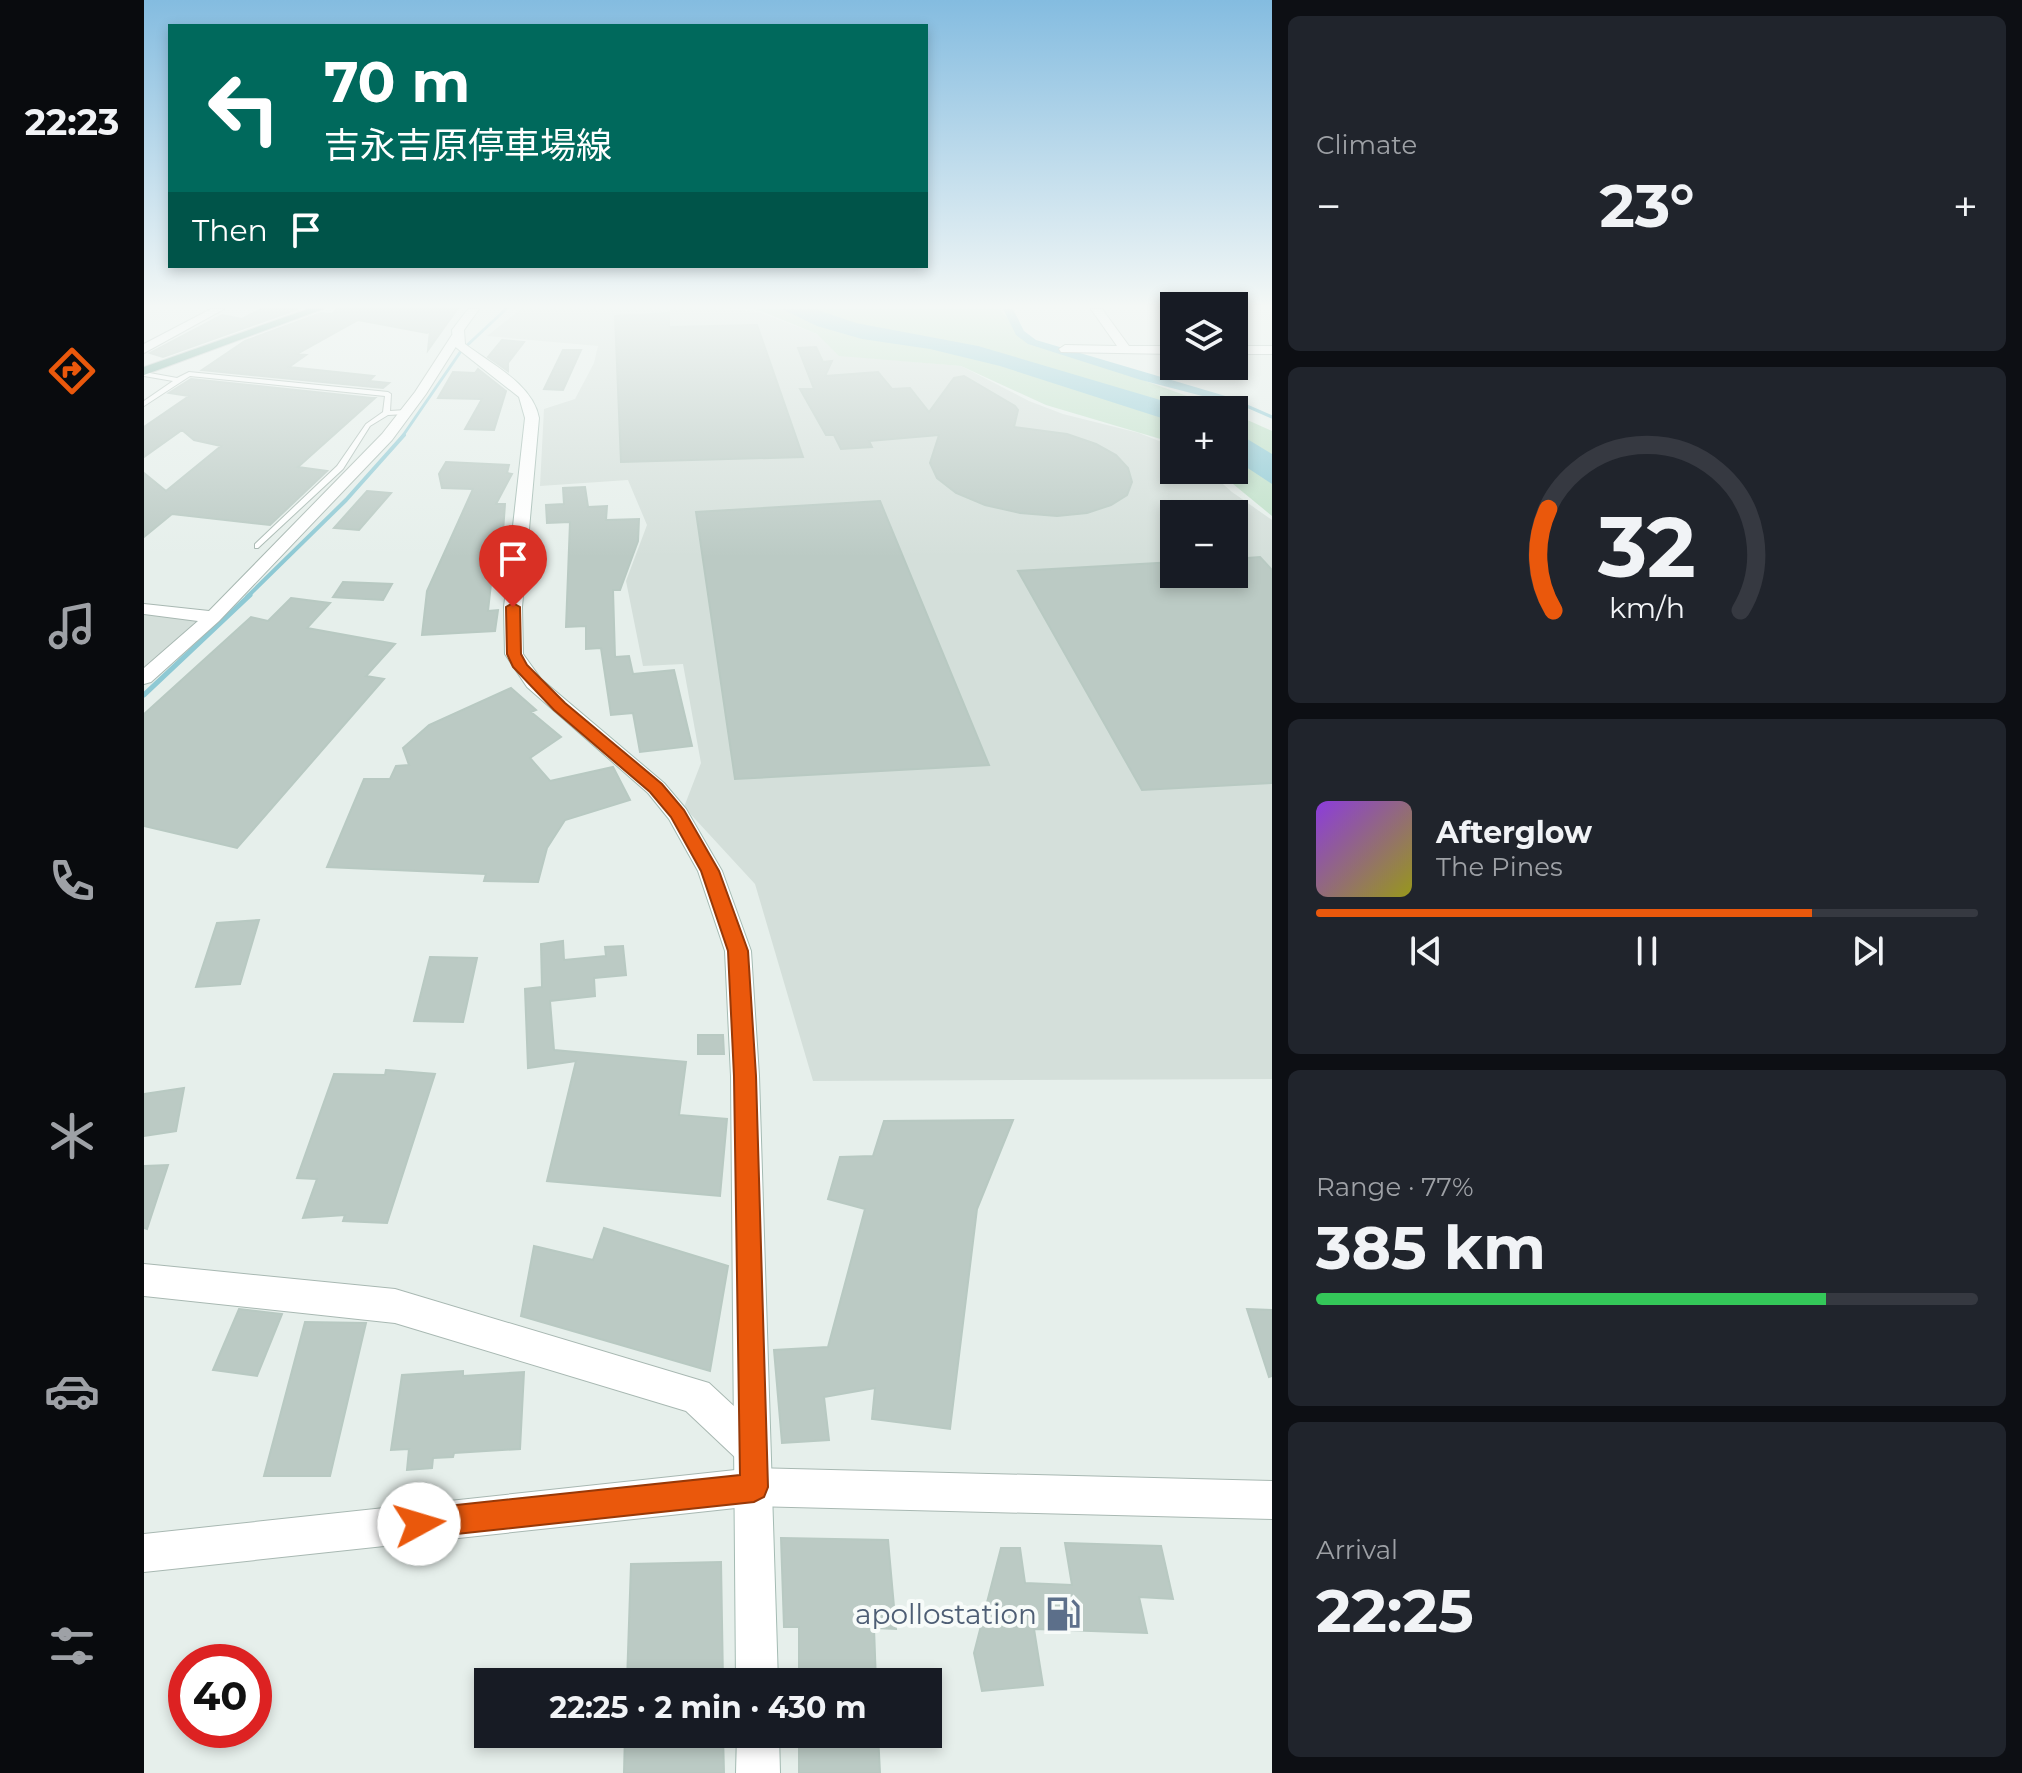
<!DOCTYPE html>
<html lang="en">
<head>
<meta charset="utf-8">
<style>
  body { margin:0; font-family:Montserrat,"Noto Sans JP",sans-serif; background:#20242c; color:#f1f3f6; height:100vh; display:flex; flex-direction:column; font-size:30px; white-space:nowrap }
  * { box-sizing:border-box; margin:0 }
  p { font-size:26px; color:#9ea1a6 }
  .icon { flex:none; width:44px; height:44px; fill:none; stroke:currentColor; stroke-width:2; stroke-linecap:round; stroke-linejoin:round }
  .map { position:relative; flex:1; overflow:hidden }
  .sheet { display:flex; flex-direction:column; gap:16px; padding:16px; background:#0d0f14; width:750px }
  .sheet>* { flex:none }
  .guide { position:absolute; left:24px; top:24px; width:760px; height:244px; border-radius:0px; box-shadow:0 4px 12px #0003; background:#00695c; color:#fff; overflow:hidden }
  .buttons { position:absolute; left:1016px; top:292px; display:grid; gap:16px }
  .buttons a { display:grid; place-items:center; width:88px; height:88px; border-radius:0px; background:#171b24; box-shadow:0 4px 12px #0003; font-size:40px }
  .speed { position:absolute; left:24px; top:1644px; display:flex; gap:16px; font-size:40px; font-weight:700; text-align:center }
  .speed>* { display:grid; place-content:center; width:104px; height:104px; border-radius:50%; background:#171b24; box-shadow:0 4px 12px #0003; line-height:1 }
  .speed .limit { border:12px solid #d22; background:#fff; color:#111 }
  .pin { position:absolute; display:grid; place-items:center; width:68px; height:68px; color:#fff; margin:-82px -34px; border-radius:50% 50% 50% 0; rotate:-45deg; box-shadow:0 0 8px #0007 }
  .pin .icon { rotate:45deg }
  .me { position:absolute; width:88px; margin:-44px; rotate:84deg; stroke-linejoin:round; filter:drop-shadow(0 0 6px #0008) }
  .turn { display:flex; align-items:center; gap:28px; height:168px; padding:0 24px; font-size:36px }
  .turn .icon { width:104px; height:104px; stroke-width:2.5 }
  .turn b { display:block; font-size:56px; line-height:68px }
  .then { display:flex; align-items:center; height:76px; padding:0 24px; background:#0003; gap:16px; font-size:30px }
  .big { font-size:60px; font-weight:700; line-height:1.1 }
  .sheet .card { flex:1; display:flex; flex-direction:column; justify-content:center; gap:12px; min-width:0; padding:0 28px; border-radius:12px; background:#20242c }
  .sheet .dial { align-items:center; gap:0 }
  .dial svg { height:208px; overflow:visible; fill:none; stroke:#363941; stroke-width:7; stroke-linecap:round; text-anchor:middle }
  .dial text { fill:#f1f3f6; stroke:none }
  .song { display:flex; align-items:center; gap:24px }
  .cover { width:96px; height:96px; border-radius:12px; background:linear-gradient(135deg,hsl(270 70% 55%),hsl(60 70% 35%)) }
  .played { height:8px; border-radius:4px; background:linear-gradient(90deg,#ea580c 75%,#363941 75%) }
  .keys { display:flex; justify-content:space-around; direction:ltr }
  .heat { display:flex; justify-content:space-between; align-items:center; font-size:44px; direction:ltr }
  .charge { height:12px; border-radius:6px; background:linear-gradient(90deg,#34c759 77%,#363941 0) }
  .trip { position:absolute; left:330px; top:1668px; width:468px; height:80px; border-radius:0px; background:#171b24; box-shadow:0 4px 12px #0003; font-weight:700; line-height:80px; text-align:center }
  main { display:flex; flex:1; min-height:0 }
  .tab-bar { display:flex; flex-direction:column; width:144px; justify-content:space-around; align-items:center; background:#090b0e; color:#9ea1a6 }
  .tab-bar .icon { width:56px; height:56px }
  .tab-bar .current { color:#ea580c }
  .tab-bar b { font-size:36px; color:#f1f3f6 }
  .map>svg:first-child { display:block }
  .built { fill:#d4dfda; fill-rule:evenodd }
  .green { fill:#bfe0c8 }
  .water { fill:#8ec9d4 }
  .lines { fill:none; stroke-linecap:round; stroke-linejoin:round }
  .stream-far2 { stroke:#8ec9d4; stroke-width:3 }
  .stream-far1 { stroke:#8ec9d4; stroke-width:4 }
  .stream { stroke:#8ec9d4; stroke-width:5 }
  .canal { fill:#8ec9d4; fill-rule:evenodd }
  .building { fill:#bbcac4; stroke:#b8c9c2; stroke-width:2 }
  .service-casing { stroke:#a8b8b2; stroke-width:2 }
  .minor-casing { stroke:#a8b8b2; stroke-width:2 }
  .tertiary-casing { stroke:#a8b8b2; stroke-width:2 }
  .secondary-casing { stroke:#a4bbb3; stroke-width:2 }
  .primary-casing { stroke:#c2cac8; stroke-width:2 }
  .service { fill:#fff; fill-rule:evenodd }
  .minor { fill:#fff; fill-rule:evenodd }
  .tertiary { fill:#fff; fill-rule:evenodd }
  .secondary { fill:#fff; fill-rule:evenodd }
  .primary { fill:#6aa596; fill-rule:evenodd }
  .route { fill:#ea580c; stroke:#983908; stroke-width:2 }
  .labels { text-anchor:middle; stroke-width:8; stroke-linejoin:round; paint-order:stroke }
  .near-service-label { font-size:28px; fill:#4e5e75; stroke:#f7fbf9; text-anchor:end }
</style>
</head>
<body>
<main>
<nav class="tab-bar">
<b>22:23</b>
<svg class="icon current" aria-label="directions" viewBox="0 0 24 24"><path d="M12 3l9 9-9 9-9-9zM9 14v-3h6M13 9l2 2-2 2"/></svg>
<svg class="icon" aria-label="music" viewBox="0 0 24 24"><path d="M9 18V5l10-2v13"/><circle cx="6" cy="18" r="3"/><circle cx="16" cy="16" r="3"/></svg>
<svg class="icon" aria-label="phone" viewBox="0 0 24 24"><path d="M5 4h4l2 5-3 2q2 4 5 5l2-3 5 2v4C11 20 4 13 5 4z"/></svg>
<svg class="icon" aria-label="climate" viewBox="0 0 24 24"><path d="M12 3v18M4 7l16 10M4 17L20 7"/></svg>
<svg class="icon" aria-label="car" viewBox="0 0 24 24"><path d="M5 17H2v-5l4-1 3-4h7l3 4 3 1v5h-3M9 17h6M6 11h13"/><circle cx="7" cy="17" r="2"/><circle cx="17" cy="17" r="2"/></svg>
<svg class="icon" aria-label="filters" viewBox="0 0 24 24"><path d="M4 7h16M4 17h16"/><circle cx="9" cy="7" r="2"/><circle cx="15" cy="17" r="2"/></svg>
</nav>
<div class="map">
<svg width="1128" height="1773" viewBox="0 0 1128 1773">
  <rect width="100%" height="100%" fill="#e6efeb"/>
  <path class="built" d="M377,309H578L615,312L673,334L703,356L817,366L885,401L919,414L995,433L1030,447V470H1063L1088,492L1128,520V1079L669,1081L611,884L540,807L557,763L539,664L499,666L482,581L503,525L484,480L396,486L400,409L431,399L450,363L454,346L343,336ZM1030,514H1090V574H1030Z
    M0,609L63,617L0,670Z"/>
  <path class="green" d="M612,309H855L882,338L1082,410H1030V443L902,405L817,366L695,356L673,334Z
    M1090,414L1128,431V516L1072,470H1090Z"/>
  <path class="water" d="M638,309H671L712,323L834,346L1050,410H1030V422L856,366L786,349L718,339L673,326Z
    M1090,431L1128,454V484L1090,459Z"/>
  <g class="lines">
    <path class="stream-far2" d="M1089,400L1128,417
      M258,437L317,351L362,309"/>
    <path class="stream-far1" d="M103,597L202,500L260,435"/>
    <path class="stream" d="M0,695L106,595"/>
    <path class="canal" d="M859,309H869L880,331L892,340L1095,400L1089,404L997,380L884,344L872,335Z"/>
  </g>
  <path class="building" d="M119,308L154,309L19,357L6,353L78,315L98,319Z
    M194,308H314L284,350L286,330L283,333L214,320L153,354L162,355L145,367L230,376L225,381L245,383L239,388L58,370L101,341L177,313L188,314Z
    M525,313V327L613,325L659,457L477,462L471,316Z
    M358,340L380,342L364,363V371L344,357Z
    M672,347L679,362L688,361L681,376L734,372L748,389L766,388L785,412L810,378L820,376L871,406L874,410L870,427L923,434L952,444L972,455L984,468L988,482L983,495L967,505L943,513L913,516L876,513L841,505L812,493L793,478L786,463L795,435L725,441L728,447L697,449L690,435H682L656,389H670L654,348Z
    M419,350H437L419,390L400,389Z
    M334,369L362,391L350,430L321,429L338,399L294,398L309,372L331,373Z
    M47,379L228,398H231L154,467L183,471L126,525L28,514L0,537V473L22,491L77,446L50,440L38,430L0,457V427L45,396L25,393Z
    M302,462L365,465L363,473L368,474L352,504H361L356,574L348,575L344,611L354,610L351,631L278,635L283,591L329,489L298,488L295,474Z
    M441,487L444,507L463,506L462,520L495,519L494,541L476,590H469L471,657L485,656L489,674L530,670L548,746L496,752L489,713L467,715L457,648L442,649V626L422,627L426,522L403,523L402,505L420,504L419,488Z
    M223,491L247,493L215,530L190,528Z
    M736,501L845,765L591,779L552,512Z
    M1116,557L1128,570V783L998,790L874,571L1030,562V574H1090V559Z
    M199,582L248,584L239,600L189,597Z
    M147,598L186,603L163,628L251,644L222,676L240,679L93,848L0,826V714L107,617L124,621Z
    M367,688L392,710L387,712L417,737L386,758L406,781L469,767L486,800L421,820L403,848L394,882L340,881L342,874L183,867L220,779H246L252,766L265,765L259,748L285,725Z
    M115,920L96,984L52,987L73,923Z
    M419,941L420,960L462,956L461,947L479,946L482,975L450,978L451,996L406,1001L410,1050L542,1062L535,1115L583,1119L576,1196L403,1181L432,1061L384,1068L381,989L398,987L397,944Z
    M286,957L333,958L319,1022L270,1021Z
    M554,1035H579L580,1054H554Z
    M242,1070L291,1074L243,1223L199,1221L201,1215L159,1218L173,1179L153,1178L190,1074L241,1075Z
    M40,1088L32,1131L0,1136V1094Z
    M869,1120L833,1209L806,1429L728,1419L731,1388L680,1397L685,1440L638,1443L630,1350L684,1347L721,1209L684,1199L696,1157L729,1156L740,1121Z
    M24,1165L3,1229L0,1228V1166Z
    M460,1228L584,1266L566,1371L377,1316L390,1246L449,1260Z
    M95,1309L138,1314L113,1376L69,1370Z
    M1103,1309L1128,1310V1376L1125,1377Z
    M161,1322L222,1323L186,1476H120Z
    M319,1371V1376L380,1372L376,1449L310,1453L309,1457L289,1458L288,1468L263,1470L265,1449L247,1450L258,1375Z
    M637,1538L744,1540L752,1629L730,1628L732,1682H655V1627H640Z
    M921,1543L1017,1546L1029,1599L995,1597L1003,1633L890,1629L899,1685L838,1691L830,1653L857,1548H876L881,1583L928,1585Z
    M577,1562L579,1682H483L487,1564Z
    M481,1734H579L580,1773H480Z
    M655,1734H734L736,1773H655Z"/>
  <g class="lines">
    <g class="service-casing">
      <path id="service" d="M0,372L33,378L45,372L244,392L247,394L246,411L262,410L265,412L262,414L244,415L226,426L199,469L114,548H111V544L193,466L222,424L239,412L241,396L46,376L0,406V401L29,381L0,376Z"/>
    </g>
    <g class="minor-casing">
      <path id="minor" d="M67,309H80L0,353V344Z
        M947,309H958L985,346H1030V354L917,352L915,349L921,345L973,346Z
        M308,335L318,337L282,394L248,440L75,621L7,682L0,684V668L54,621L0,614V604L65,611L238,434L271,392Z
        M1090,346H1128V354H1090Z
        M0,1264L251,1289L565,1383L621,1435L626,1448L621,1461L608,1466L595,1461L542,1411L251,1323L0,1296Z"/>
    </g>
    <g class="tertiary-casing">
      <path id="tertiary" d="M610,1468L1128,1481V1519L610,1506L0,1572V1534Z"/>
    </g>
    <g class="secondary-casing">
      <path id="secondary" d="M324,309H335L320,330L321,344C347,364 389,384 395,418L378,607L379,654L397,679L520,783L542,809L578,871L607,951L615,1076L634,1682H592L587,1076L581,951L554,871L525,819L504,793L383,687L361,654L360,607L381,418L375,397L309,345L308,330Z
        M593,1734H635L636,1773H592Z"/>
    </g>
    <g class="primary-casing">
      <path id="primary" d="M164,309H179L0,375V367Z"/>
    </g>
    <use href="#service" class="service"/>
    <use href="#minor" class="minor"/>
    <use href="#tertiary" class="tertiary"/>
    <use href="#secondary" class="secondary"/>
    <use href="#primary" class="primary"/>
  </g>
  <linearGradient id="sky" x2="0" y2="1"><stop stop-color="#84bce0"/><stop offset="0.55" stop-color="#f4f8f6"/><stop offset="1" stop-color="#f4f8f6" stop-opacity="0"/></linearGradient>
  <rect width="1128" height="557" fill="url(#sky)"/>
  <path class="route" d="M369,603L376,607L377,654L383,665L421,703L518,784L540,810L575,871L604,951L612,1076L624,1487L620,1497L610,1502L275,1538L264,1534L260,1524L264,1513L275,1509L596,1475L590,1076L584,951L557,871L527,817L506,792L410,710L369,667L363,654L362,607Z"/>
  <defs>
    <g id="fuel-bare" transform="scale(2.76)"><path d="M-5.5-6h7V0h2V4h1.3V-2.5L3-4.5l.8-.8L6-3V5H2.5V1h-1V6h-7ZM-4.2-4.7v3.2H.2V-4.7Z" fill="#5c6f8a" stroke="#f7fbf9" stroke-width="2.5" paint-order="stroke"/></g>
  </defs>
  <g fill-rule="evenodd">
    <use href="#fuel-bare" x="919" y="1614"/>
  </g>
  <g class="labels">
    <g class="near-service-label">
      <text x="893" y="1624">apollostation</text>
    </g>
  </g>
</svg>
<div class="buttons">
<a><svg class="icon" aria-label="layers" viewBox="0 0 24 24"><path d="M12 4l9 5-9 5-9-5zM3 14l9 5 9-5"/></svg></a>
<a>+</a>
<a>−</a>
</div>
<div class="speed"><div class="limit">40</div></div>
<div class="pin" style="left:369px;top:607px;background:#d93025"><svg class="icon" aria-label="arrive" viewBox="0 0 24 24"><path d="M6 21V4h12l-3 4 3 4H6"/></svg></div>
<svg class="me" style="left:275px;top:1524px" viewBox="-20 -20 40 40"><circle r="19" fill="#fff"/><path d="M0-13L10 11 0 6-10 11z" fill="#ea580c"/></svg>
<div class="trip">22:25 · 2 min · 430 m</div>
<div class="guide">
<div class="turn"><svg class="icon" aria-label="left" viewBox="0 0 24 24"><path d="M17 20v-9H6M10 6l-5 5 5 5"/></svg><div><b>70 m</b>吉永吉原停車場線</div></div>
<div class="then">Then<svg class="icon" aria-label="arrive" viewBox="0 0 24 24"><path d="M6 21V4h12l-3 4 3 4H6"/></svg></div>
</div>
</div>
<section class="sheet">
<div class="card"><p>Climate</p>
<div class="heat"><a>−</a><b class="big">23°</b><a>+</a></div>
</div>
<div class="card dial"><svg viewBox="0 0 100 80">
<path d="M14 69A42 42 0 1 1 86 69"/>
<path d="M14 69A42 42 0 0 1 12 30" stroke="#ea580c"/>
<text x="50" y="56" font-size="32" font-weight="700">32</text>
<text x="50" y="72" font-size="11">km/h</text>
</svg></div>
<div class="card">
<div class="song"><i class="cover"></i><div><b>Afterglow</b><p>The Pines</p></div></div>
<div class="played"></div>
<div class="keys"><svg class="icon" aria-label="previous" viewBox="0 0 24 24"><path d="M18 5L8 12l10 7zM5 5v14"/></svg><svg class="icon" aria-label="pause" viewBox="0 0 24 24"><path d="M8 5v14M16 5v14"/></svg><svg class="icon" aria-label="next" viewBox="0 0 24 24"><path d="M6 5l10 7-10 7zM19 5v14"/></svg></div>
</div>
<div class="card"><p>Range · 77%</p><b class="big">385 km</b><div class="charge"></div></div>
<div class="card"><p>Arrival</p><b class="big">22:25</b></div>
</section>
</main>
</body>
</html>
